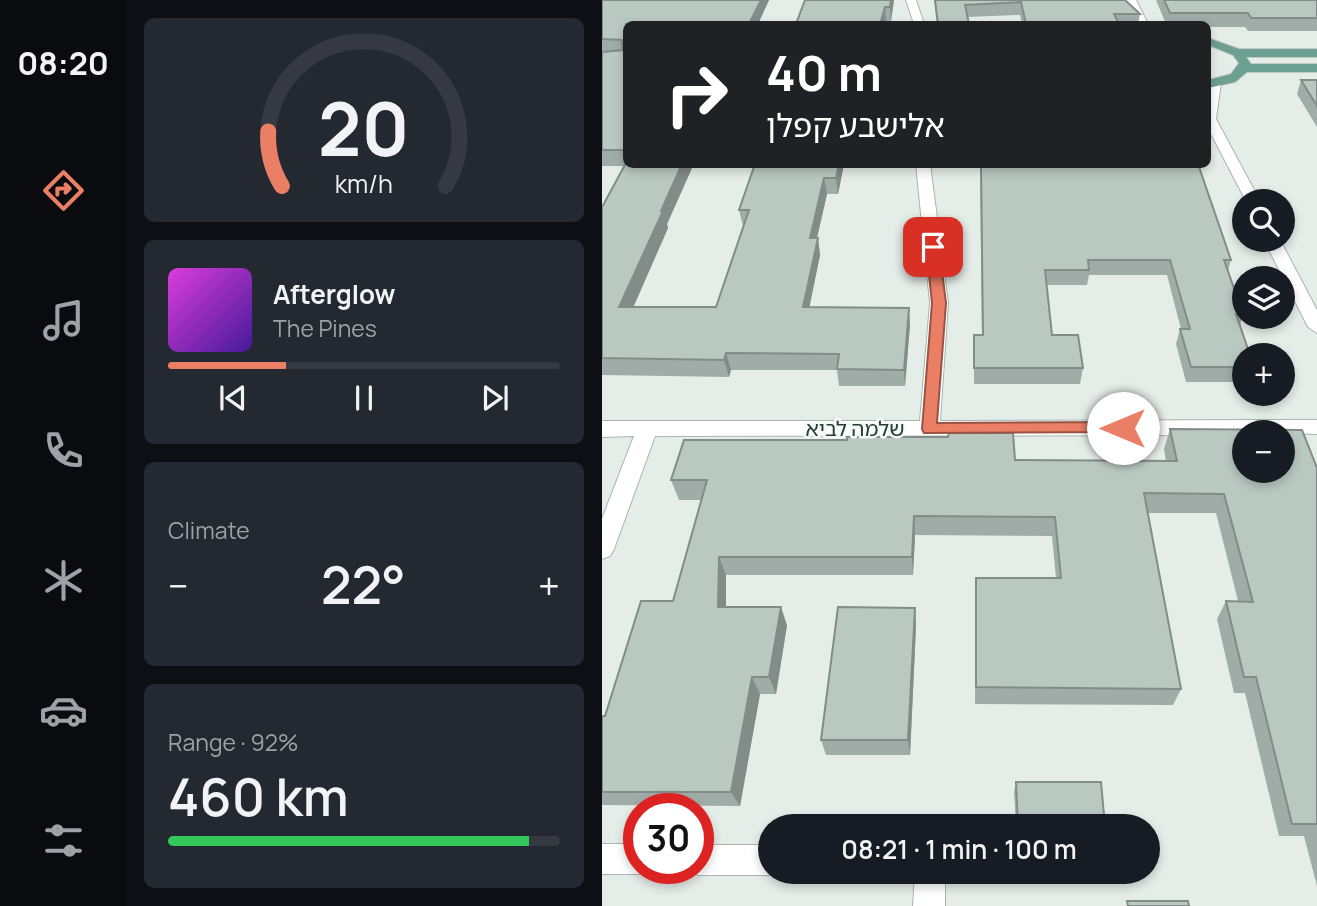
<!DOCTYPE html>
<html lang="en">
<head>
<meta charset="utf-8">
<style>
  body { margin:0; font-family:Manrope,"Noto Sans Hebrew",sans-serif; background:#242831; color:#f1f3f6; height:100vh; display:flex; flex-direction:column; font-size:26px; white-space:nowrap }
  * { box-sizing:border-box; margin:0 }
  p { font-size:23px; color:#9ea1a6 }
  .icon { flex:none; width:38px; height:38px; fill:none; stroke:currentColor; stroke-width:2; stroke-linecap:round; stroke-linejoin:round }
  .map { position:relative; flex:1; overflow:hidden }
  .drawer { display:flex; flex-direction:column; gap:18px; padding:18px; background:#0d0f14; width:476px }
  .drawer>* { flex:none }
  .hud { position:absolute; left:21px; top:21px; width:588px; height:147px; border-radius:10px; box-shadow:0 4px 10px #0003; background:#202124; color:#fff; overflow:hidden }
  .buttons { position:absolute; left:630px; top:189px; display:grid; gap:14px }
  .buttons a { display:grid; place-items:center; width:63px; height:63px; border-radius:50%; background:#171b24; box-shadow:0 4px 10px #0003; font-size:35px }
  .speed { position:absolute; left:21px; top:793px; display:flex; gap:14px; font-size:35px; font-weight:700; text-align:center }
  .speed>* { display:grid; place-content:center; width:91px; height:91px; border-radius:50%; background:#171b24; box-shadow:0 4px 10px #0003; line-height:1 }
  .speed .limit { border:10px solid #d22; background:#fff; color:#111 }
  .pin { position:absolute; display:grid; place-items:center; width:60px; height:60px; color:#fff; margin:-30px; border-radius:14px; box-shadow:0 4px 10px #0006 }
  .me { position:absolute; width:77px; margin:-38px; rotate:270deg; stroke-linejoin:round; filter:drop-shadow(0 0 5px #0008) }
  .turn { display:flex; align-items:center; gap:24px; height:147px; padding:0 28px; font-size:32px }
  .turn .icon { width:91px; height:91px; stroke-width:2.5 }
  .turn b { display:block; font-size:49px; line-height:60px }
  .big { font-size:52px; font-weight:600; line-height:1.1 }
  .drawer .widget { flex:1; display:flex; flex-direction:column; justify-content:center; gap:10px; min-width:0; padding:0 24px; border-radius:10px; background:#242831 }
  .drawer .dial { align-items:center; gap:0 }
  .dial svg { height:182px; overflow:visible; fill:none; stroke:#363941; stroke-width:7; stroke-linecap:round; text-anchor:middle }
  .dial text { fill:#f1f3f6; stroke:none }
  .song { display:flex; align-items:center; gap:21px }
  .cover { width:84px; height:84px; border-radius:10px; background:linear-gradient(135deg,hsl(300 70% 55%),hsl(260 70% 35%)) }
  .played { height:7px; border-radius:4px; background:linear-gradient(90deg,#ea7f66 30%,#363941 30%) }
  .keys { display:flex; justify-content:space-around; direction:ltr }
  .heat { display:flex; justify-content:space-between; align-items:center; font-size:38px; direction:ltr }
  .charge { height:10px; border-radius:5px; background:linear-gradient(90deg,#34c759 92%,#363941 0) }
  .trip { position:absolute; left:156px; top:814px; width:402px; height:70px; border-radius:35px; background:#171b24; box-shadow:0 4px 10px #0003; font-weight:600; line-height:70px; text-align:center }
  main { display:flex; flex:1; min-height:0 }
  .tabs { display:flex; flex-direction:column; width:126px; justify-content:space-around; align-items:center; background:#090b0e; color:#9ea1a6 }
  .tabs .icon { width:49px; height:49px }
  .tabs .on { color:#ea7f66 }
  .tabs b { font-size:32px; color:#f1f3f6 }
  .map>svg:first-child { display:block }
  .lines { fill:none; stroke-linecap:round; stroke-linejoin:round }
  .minor-casing { stroke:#a8b5b0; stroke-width:2 }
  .major-casing { stroke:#c2c9c7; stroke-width:2 }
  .minor { fill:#fff; fill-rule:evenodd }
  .major { fill:#6ca090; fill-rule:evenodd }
  .wall { fill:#a0aca7 }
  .shaded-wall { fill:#828c88 }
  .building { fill:#bac8c2; stroke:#828c88; stroke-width:2; fill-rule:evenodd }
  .route { fill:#ea7f66; stroke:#985342; stroke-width:2 }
  .labels { text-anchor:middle; stroke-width:5; stroke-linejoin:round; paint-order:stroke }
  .street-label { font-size:21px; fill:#253e36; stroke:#f6faf7 }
</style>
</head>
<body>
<main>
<nav class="tabs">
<b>08:20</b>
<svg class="icon on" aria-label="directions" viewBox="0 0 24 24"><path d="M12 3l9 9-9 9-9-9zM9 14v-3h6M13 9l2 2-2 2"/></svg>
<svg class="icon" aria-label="music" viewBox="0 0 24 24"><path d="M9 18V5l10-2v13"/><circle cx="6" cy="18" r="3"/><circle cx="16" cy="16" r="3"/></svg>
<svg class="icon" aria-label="phone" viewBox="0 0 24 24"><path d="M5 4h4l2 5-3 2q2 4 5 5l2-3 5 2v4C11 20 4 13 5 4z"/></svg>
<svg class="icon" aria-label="climate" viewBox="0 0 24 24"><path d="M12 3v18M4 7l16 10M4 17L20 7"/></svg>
<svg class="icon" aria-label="car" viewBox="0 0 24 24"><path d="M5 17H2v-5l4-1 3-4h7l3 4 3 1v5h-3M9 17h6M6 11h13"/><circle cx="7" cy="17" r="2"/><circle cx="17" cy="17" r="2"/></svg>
<svg class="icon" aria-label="filters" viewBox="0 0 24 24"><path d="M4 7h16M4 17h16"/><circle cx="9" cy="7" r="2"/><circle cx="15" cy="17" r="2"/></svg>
</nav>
<section class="drawer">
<div class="widget dial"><svg viewBox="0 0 100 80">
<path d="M14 69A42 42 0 1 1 86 69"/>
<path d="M14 69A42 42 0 0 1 8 45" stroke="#ea7f66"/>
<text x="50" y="56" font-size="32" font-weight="700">20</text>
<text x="50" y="72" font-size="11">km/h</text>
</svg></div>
<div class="widget">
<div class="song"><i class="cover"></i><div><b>Afterglow</b><p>The Pines</p></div></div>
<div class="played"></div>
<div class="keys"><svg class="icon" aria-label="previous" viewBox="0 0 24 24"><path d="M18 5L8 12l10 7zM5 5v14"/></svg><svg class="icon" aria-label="pause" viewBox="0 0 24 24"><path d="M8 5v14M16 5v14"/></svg><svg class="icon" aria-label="next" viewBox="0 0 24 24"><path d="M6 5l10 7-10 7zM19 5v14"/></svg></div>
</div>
<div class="widget"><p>Climate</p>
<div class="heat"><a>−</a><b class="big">22°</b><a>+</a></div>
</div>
<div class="widget"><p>Range · 92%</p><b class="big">460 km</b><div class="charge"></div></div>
</section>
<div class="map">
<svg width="715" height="906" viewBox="0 0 715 906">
  <rect width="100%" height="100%" fill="#e5ede9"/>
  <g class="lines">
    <g class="minor-casing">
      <path id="minor" d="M304,0H314L322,24H312Z
        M524,0H534L546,24H536Z
        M613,79L619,83L614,119L658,201H644L606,128L607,83Z
        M314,164H328L346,303L338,421L715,420V434L642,432V435L53,436L12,549L8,556L0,559V519L32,436L0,437V421H318L328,303Z
        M662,240H678L715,310V333L706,327Z
        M0,844H37V868L48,870L37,874H0Z
        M96,845H168V872H177L168,875H96L84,868H96Z
        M313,872H343V906H311Z"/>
    </g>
    <g class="major-casing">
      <path id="major" d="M606,38L637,49H715V57H644L649,64H715V72H645L633,82L606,88V80L629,74L637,63L631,55L606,45Z"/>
    </g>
    <use href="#minor" class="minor"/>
    <use href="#major" class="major"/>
  </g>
  <path class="wall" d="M0,0H167L156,24H24V164H95L93,168H90L65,224L66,228L31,307H114L141,226L137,210L242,164L236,194H225L215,238H216L218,255L207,307L308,324L303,386H237L235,370H129L127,377L0,375V207L23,166H0Z
    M203,0H292L289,21H284Z
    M332,0H523L538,14L536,24H420L418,15L365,17L367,24H335Z
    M554,0H715V31H646L643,27H606V24H564Z
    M699,80H715V127L695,94Z
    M378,164L629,260L626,271L641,314L638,325L642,355V382H584L574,344L578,329H579L565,275H487L485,285H444L450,335L481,368L478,384H372V335H380Z
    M568,429L715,468V886L702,836H677L643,693H632L615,619L624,601H636L614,513H546L579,689L571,705L373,704L374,578H454L450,536L313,535L311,575H124V607L185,625L174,694H158L138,806L0,805V716H3L71,601L99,500H77L69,480L413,460L564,461L562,449Z
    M313,608L314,626L308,755H224L219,740Z
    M414,782L503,826H414L412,792Z
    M415,872H505L503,875H415Z"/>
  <path class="shaded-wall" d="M159,0H167L156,24H147Z
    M289,0H292L289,21L288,7Z
    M283,7L284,21L283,24H278Z
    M80,164H89L90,168L65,224L66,228L24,324L17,307Z
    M237,164H242L236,194L234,178Z
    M222,178L225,194L211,255L208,238Z
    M216,238L218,255L204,324L201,307Z
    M307,308L308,324L303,386L302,370Z
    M124,353L129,370L127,377L122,360Z
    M312,516L313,535L311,575L310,557Z
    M117,557L124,575V625L116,607Z
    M179,607L185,625L174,694L167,677Z
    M313,608L314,626L308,755L306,740Z
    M150,677L158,694L138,806L129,792Z"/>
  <path class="building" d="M0,0H159L147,24H24V150H0V52L21,50L20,40L0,39Z
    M203,0H289L288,7H283L278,24H194Z
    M333,0H523L538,14H512L517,24H424L419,2L363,5L367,24H336Z
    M562,0H715V18H649L646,13H568Z
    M699,80H715V106Z
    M24,163V164H80L59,211H61L17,307H114L147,210H137L153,164H237L234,178H222L208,238H216L201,307L307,308L302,370L235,369L237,354L124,353L122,360L0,358V207Z
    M379,164H596L629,260H622L641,314H634L648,355H642V367H589L578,329H588L568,260H486L487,270H443L450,335H476L481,368H372V335H381Z
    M568,429L700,430L715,468V824H690L654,677H642L624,601L651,602L622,494L542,493L579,689L374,687V578H459L453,517L312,516L310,557H117L116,607H179L167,677H150L129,792H0V716H3L39,601H71L105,480H69L82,440H245V437H346L347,433H411L413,460L575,461ZM642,432H681V471H642Z
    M236,607L313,608L306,740H219Z
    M414,782H499L503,826H416Z
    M525,901H586L587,906H526Z"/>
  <path class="route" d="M331,244L337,247L344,303L335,423L521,422L529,428L527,432L322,433L320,429L330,303L324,247Z"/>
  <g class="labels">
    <g class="street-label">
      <text x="253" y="436">שלמה לביא</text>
    </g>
  </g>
</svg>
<div class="buttons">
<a><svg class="icon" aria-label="search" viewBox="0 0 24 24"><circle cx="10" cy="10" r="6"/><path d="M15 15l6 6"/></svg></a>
<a><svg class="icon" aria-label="layers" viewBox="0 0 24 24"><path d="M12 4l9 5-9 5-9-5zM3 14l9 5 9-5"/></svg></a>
<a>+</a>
<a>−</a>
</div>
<div class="speed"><div class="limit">30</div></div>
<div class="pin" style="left:331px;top:247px;background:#d93025"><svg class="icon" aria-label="arrive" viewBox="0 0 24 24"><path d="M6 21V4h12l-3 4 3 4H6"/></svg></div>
<svg class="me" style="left:521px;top:428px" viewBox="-20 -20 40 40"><circle r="19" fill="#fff"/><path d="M0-13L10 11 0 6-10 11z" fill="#ea7f66"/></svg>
<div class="trip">08:21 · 1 min · 100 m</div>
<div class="hud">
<div class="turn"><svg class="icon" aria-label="right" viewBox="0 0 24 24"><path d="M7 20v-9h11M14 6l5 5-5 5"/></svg><div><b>40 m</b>אלישבע קפלן</div></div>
</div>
</div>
</main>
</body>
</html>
